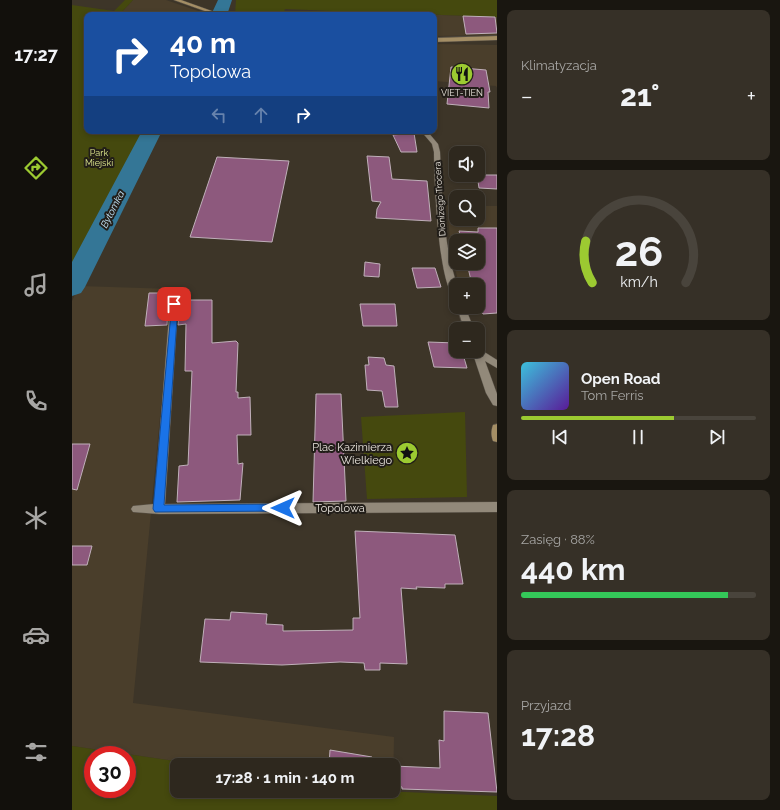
<!DOCTYPE html>
<html lang="pl">
<head>
<meta charset="utf-8">
<style>
  body { margin:0; font-family:Raleway,sans-serif; background:#363027; color:#f1f3f6; height:100vh; display:flex; flex-direction:column; font-size:15px; white-space:nowrap }
  * { box-sizing:border-box; margin:0 }
  p { font-size:13px; color:#a7a6a4 }
  .icon { flex:none; width:22px; height:22px; fill:none; stroke:currentColor; stroke-width:2; stroke-linecap:round; stroke-linejoin:round }
  .map { position:relative; flex:1; overflow:hidden }
  .details { display:flex; flex-direction:column; gap:10px; padding:10px; background:#191610; width:283px }
  .details>* { flex:none }
  .guide { position:absolute; left:12px; top:12px; width:353px; height:122px; border-radius:8px; box-shadow:0 2px 6px #0003,0 0 0 1px #49443c; background:#1a4fa0; color:#fff; overflow:hidden }
  .tools { position:absolute; left:377px; top:146px; display:grid; gap:8px }
  .tools a { display:grid; place-items:center; width:36px; height:36px; border-radius:8px; background:#2e281e; box-shadow:0 2px 6px #0003,0 0 0 1px #49443c; font-size:20px }
  .speed { position:absolute; left:12px; top:746px; display:flex; gap:8px; font-size:20px; font-weight:700; text-align:center }
  .speed>* { display:grid; place-content:center; width:52px; height:52px; border-radius:50%; background:#2e281e; box-shadow:0 2px 6px #0003,0 0 0 1px #49443c; line-height:1 }
  .speed .limit { border:6px solid #d22; background:#fff; color:#111 }
  .pin { position:absolute; display:grid; place-items:center; width:34px; height:34px; color:#fff; margin:-17px; border-radius:8px; box-shadow:0 2px 6px #0006 }
  .me { position:absolute; width:44px; margin:-22px; rotate:270deg; stroke-linejoin:round; filter:drop-shadow(0 0 3px #0008) }
  .turn { display:flex; align-items:center; gap:14px; height:84px; padding:0 20px; font-size:18px }
  .turn .icon { width:52px; height:52px; stroke-width:2.5 }
  .turn b { display:block; font-size:28px; line-height:34px }
  .lanes { display:flex; align-items:center; height:38px; padding:0 20px; background:#0003; justify-content:center; gap:20px; direction:ltr }
  .lanes .off { opacity:.35 }
  .big { font-size:30px; font-weight:700; line-height:1.1 }
  .details .widget { flex:1; display:flex; flex-direction:column; justify-content:center; gap:6px; min-width:0; padding:0 14px; border-radius:8px; background:#363027 }
  .details .dial { align-items:center; gap:0 }
  .dial svg { height:104px; overflow:visible; fill:none; stroke:#49443c; stroke-width:7; stroke-linecap:round; text-anchor:middle }
  .dial text { fill:#f1f3f6; stroke:none }
  .song { display:flex; align-items:center; gap:12px }
  .cover { width:48px; height:48px; border-radius:6px; background:linear-gradient(135deg,hsl(190 70% 55%),hsl(270 70% 35%)) }
  .played { height:4px; border-radius:2px; background:linear-gradient(90deg,#9cca31 65%,#49443c 65%) }
  .keys { display:flex; justify-content:space-around; direction:ltr }
  .heat { display:flex; justify-content:space-between; align-items:center; font-size:22px; direction:ltr }
  .charge { height:6px; border-radius:3px; background:linear-gradient(90deg,#34c759 88%,#49443c 0) }
  .trip { position:absolute; left:98px; top:758px; width:230px; height:40px; border-radius:8px; background:#2e281e; box-shadow:0 2px 6px #0003,0 0 0 1px #49443c; font-weight:700; line-height:40px; text-align:center }
  main { display:flex; flex:1; min-height:0 }
  .tabs { display:flex; flex-direction:column; width:72px; justify-content:space-around; align-items:center; background:#12100c; color:#a7a6a4 }
  .tabs .icon { width:28px; height:28px }
  .tabs .current { color:#9cca31 }
  .tabs b { font-size:18px; color:#f1f3f6 }
  .map>svg:first-child { display:block }
  .built { fill:#4a3e2b; fill-rule:evenodd }
  .green { fill:#45490e; fill-rule:evenodd }
  .lines { fill:none; stroke-linecap:round; stroke-linejoin:round }
  .river { fill:#347696; fill-rule:evenodd }
  .building { fill:#8d597d; stroke:#c0b0ba }
  .street-casing { stroke:#575046; stroke-width:1 }
  .secondary-casing { stroke:#575046; stroke-width:1 }
  .street { fill:#92897a; fill-rule:evenodd }
  .secondary { fill:#a48e65; fill-rule:evenodd }
  .route { fill:#1a73e8; stroke:#114b97 }
  .labels { text-anchor:middle; stroke-width:4; stroke-linejoin:round; paint-order:stroke }
  .far-poi-label { font-size:9px; fill:#eae5dd; stroke:#211d18 }
  .far-park-label { font-size:9px; fill:#dfe88e; stroke:#211d18 }
  .far-street-label { font-size:9px; fill:#eae5dd; stroke:#211d18 }
  .far-water-label { font-size:10px; font-style:italic; fill:#c5e7fb; stroke:#211d18 }
  .poi-label { font-size:11px; fill:#eae5dd; stroke:#211d18; text-anchor:end }
  .street-label { font-size:11px; fill:#eae5dd; stroke:#211d18 }
</style>
</head>
<body>
<main>
<nav class="tabs">
<b>17:27</b>
<svg class="icon current" aria-label="directions" viewBox="0 0 24 24"><path d="M12 3l9 9-9 9-9-9zM9 14v-3h6M13 9l2 2-2 2"/></svg>
<svg class="icon" aria-label="music" viewBox="0 0 24 24"><path d="M9 18V5l10-2v13"/><circle cx="6" cy="18" r="3"/><circle cx="16" cy="16" r="3"/></svg>
<svg class="icon" aria-label="phone" viewBox="0 0 24 24"><path d="M5 4h4l2 5-3 2q2 4 5 5l2-3 5 2v4C11 20 4 13 5 4z"/></svg>
<svg class="icon" aria-label="climate" viewBox="0 0 24 24"><path d="M12 3v18M4 7l16 10M4 17L20 7"/></svg>
<svg class="icon" aria-label="car" viewBox="0 0 24 24"><path d="M5 17H2v-5l4-1 3-4h7l3 4 3 1v5h-3M9 17h6M6 11h13"/><circle cx="7" cy="17" r="2"/><circle cx="17" cy="17" r="2"/></svg>
<svg class="icon" aria-label="filters" viewBox="0 0 24 24"><path d="M4 7h16M4 17h16"/><circle cx="9" cy="7" r="2"/><circle cx="15" cy="17" r="2"/></svg>
</nav>
<div class="map">
<svg width="425" height="810" viewBox="0 0 425 810">
  <rect width="100%" height="100%" fill="#3d3528"/>
  <path class="built" d="M61,0H94L138,15H47Z
    M315,13L425,17V35L362,36V15H315Z
    M362,44L425,45V88L424,86L362,81Z
    M375,205H384V219H406V206H425V313L398,315L395,307H406V285H387L379,252ZM384,241H406V263H384Z
    M7,286L100,289L61,703L322,737L321,793L309,791H321V765H130L0,746V301Z"/>
  <path class="green" d="M53,0H61L47,15H15V131H73L0,268V5L42,11Z
    M164,0H425V17L316,13L315,15H285L284,12L213,9L211,15H168L163,14Z
    M393,412L395,497L295,499L289,417Z
    M0,746L130,765H105V791H309L425,796V810H0ZM21,755H55V789H21Z"/>
  <g class="lines">
    <path class="river" d="M146,0H160L155,15H139Z
      M70,131H90L13,287L9,293L0,296V262Z"/>
  </g>
  <path class="building" d="M391,16L423,17L425,33L394,34Z
    M379,67L414,70L418,92H416L417,108L375,104Z
    M342,133L345,152H329L321,135Z
    M295,156L317,157L320,179L355,181L359,221L304,218L305,209L309,202L300,201Z
    M145,157L217,161L200,242L118,237Z
    M405,175H425V189L407,188Z
    M406,228H425V313L411,314L406,301V285H400L395,263H406V241H390L387,231L406,232Z
    M293,262L308,264L307,277L292,276Z
    M340,268H363L369,287L345,288Z
    M77,293H94L92,301L100,300L96,304L95,325L73,326Z
    M104,300H140V343L164,341L166,343L164,392H166V398L178,397L179,435H165L166,464L171,463L168,500L105,502L107,466L116,465L120,371H113L114,324L106,325L108,304Z
    M288,304H323L325,326H291Z
    M356,342L384,343V351H390L395,368L362,367Z
    M296,357L312,358L314,365L322,366L326,407H313L310,391L295,390L293,365H297Z
    M244,394H269L274,501L241,502Z
    M0,444H18L5,490L0,489Z
    M283,531L383,535L391,584H373V588L344,587L345,589L329,588L335,664L308,663V670H293L292,663L268,662L210,665L128,662L133,619L158,620L159,612L195,614L194,624L211,625V631L281,630V618H288Z
    M0,546H20L15,565H0Z
    M372,711L416,713L425,792L330,789V787L321,786V766L368,768L367,740L372,741Z
    M258,750L300,757V765H257Z"/>
  <g class="lines">
    <g class="street-casing">
      <path id="street" d="M349,131H355L366,144L368,152C370,197 371,242 385,285H384V297C366,292 362,172 362,152L360,144Z
        M102,301L106,304L93,504L425,502V512L87,514L61,512L59,509L61,506L82,504L98,304Z
        M385,307H393L402,329H392Z
        M406,348L425,360V368L413,361L425,394V406L421,405L414,393L400,351H406Z"/>
    </g>
    <g class="secondary-casing">
      <path id="secondary" d="M102,0H109L151,15H144Z
        M425,36V40L362,42V38Z
        M425,424V442L421,441C419,436 419,430 421,425Z"/>
    </g>
    <use href="#street" class="street"/>
    <use href="#secondary" class="secondary"/>
  </g>
  <path class="route" d="M100,302H102L106,304L92,505L211,504L215,505L216,508L215,511L83,512L81,509Z"/>
  <defs>
    <g id="restaurant-disc" transform="scale(1.15)"><circle r="9.5" fill="#9cca31" stroke="#211d18"/><path d="M-5-6h1v4h1v-4h1v4h1v-4h1v5L-1.5 .5V6h-2V.5L-5-1ZM5-6V6H3V1.5H1.5Q1.5-4 5-6Z" fill="#111"/></g>
    <g id="sight-disc" transform="scale(1.15)"><circle r="9.5" fill="#9cca31" stroke="#211d18"/><path d="M0-6L1.8-2.2L6-1.7L2.9 1.2L3.7 5.4L0 3.3L-3.7 5.4L-2.9 1.2L-6-1.7L-1.8-2.2Z" fill="#111"/></g>
  </defs>
  <g fill-rule="evenodd">
    <use href="#restaurant-disc" x="390" y="74"/>
    <use href="#sight-disc" x="335" y="453"/>
  </g>
  <g class="labels">
    <g class="far-poi-label">
      <text x="390" y="96">VIET-TIEN</text>
    </g>
    <g class="far-park-label">
      <text x="27" y="156">Park<tspan x="27" dy="10">Miejski</tspan></text>
    </g>
    <g class="far-street-label">
      <text transform="translate(368 199) rotate(-94)" y="3">Dionizego Trocera</text>
    </g>
    <g class="far-water-label">
      <text transform="translate(40 209) rotate(-63)" y="4">Bytomka</text>
    </g>
    <g class="poi-label">
      <text x="320" y="451">Plac Kazimierza<tspan x="320" dy="13">Wielkiego</tspan></text>
    </g>
    <g class="street-label">
      <text x="268" y="512">Topolowa</text>
    </g>
  </g>
</svg>
<div class="tools">
<a><svg class="icon" aria-label="sound" viewBox="0 0 24 24"><path d="M4 9h4l5-4v14l-5-4H4zM17 9q2 3 0 6"/></svg></a>
<a><svg class="icon" aria-label="search" viewBox="0 0 24 24"><circle cx="10" cy="10" r="6"/><path d="M15 15l6 6"/></svg></a>
<a><svg class="icon" aria-label="layers" viewBox="0 0 24 24"><path d="M12 4l9 5-9 5-9-5zM3 14l9 5 9-5"/></svg></a>
<a>+</a>
<a>−</a>
</div>
<div class="speed"><div class="limit">30</div></div>
<div class="pin" style="left:102px;top:304px;background:#d93025"><svg class="icon" aria-label="arrive" viewBox="0 0 24 24"><path d="M6 21V4h12l-3 4 3 4H6"/></svg></div>
<svg class="me" style="left:211px;top:508px" viewBox="-20 -20 40 40"><path d="M0-17L14 15 0 8-14 15z" fill="#1a73e8" stroke="#fff" stroke-width="4"/></svg>
<div class="trip">17:28 · 1 min · 140 m</div>
<div class="guide">
<div class="turn"><svg class="icon" aria-label="right" viewBox="0 0 24 24"><path d="M7 20v-9h11M14 6l5 5-5 5"/></svg><div><b>40 m</b>Topolowa</div></div>
<div class="lanes"><svg class="icon off" aria-label="left" viewBox="0 0 24 24"><path d="M17 20v-9H6M10 6l-5 5 5 5"/></svg><svg class="icon off" aria-label="ahead" viewBox="0 0 24 24"><path d="M12 20V5M6 11l6-6 6 6"/></svg><svg class="icon" aria-label="right" viewBox="0 0 24 24"><path d="M7 20v-9h11M14 6l5 5-5 5"/></svg></div>
</div>
</div>
<section class="details">
<div class="widget"><p>Klimatyzacja</p>
<div class="heat"><a>−</a><b class="big">21°</b><a>+</a></div>
</div>
<div class="widget dial"><svg viewBox="0 0 100 80">
<path d="M14 69A42 42 0 1 1 86 69"/>
<path d="M14 69A42 42 0 0 1 9 37" stroke="#9cca31"/>
<text x="50" y="56" font-size="32" font-weight="700">26</text>
<text x="50" y="72" font-size="11">km/h</text>
</svg></div>
<div class="widget">
<div class="song"><i class="cover"></i><div><b>Open Road</b><p>Tom Ferris</p></div></div>
<div class="played"></div>
<div class="keys"><svg class="icon" aria-label="previous" viewBox="0 0 24 24"><path d="M18 5L8 12l10 7zM5 5v14"/></svg><svg class="icon" aria-label="pause" viewBox="0 0 24 24"><path d="M8 5v14M16 5v14"/></svg><svg class="icon" aria-label="next" viewBox="0 0 24 24"><path d="M6 5l10 7-10 7zM19 5v14"/></svg></div>
</div>
<div class="widget"><p>Zasięg · 88%</p><b class="big">440 km</b><div class="charge"></div></div>
<div class="widget"><p>Przyjazd</p><b class="big">17:28</b></div>
</section>
</main>
</body>
</html>
